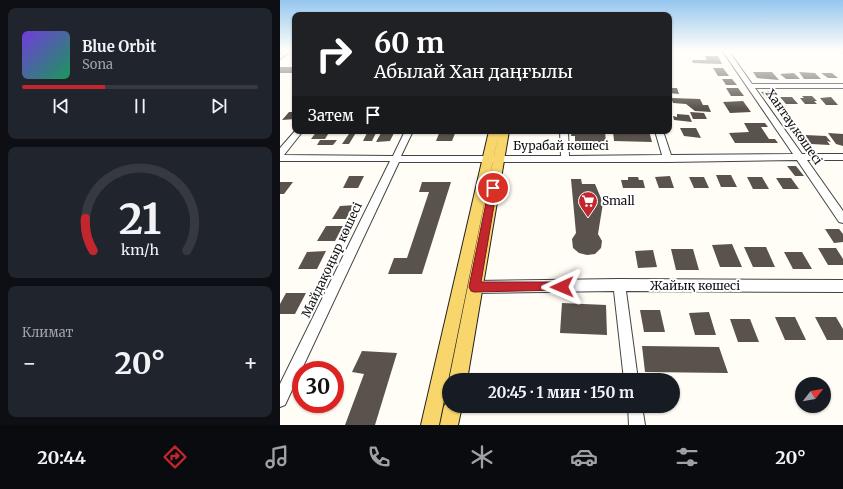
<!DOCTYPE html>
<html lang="ru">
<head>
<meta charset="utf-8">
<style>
  body { margin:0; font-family:Merriweather,serif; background:#20242c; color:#f1f3f6; height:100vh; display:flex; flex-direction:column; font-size:15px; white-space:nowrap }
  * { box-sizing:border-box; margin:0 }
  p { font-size:13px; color:#9ea1a6 }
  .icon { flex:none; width:22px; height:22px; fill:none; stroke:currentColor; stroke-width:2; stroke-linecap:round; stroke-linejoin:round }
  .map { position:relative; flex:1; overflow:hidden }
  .sheet { display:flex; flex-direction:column; gap:8px; padding:8px; background:#0d0f14; width:280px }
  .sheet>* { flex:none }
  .guide { position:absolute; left:12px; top:12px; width:380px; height:122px; border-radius:8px; box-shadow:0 1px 3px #0004; background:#202124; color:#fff; overflow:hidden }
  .needle { width:26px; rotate:59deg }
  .fabs { position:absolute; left:515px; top:377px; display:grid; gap:8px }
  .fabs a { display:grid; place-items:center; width:36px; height:36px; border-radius:50%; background:#171b24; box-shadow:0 1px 3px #0004; font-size:20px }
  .speed { position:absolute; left:12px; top:361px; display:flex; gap:8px; font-size:20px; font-weight:700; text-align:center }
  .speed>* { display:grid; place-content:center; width:52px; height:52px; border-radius:50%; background:#171b24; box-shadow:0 1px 3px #0004; line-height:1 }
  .speed .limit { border:6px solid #d22; background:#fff; color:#111 }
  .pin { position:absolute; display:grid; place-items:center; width:34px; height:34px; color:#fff; margin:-17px; border:2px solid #fff; border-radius:50%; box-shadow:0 1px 4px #0007 }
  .me { position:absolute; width:44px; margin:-22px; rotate:269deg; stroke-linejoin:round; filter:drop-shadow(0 0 3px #0008) }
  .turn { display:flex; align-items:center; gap:14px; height:84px; padding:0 16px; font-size:18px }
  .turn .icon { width:52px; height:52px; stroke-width:2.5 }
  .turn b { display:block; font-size:28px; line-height:34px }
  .then { display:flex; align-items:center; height:38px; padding:0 16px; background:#0003; gap:8px; font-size:15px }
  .big { font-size:30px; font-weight:700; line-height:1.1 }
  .sheet .card { flex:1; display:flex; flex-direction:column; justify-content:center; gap:6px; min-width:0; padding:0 14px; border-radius:8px; background:#20242c }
  .sheet .dial { align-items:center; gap:0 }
  .dial svg { height:104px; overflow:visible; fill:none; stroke:#363941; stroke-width:7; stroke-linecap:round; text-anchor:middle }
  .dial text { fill:#f1f3f6; stroke:none }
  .song { display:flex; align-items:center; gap:12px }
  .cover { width:48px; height:48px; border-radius:6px; background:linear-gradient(135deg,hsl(260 70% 55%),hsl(150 70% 35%)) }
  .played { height:4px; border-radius:2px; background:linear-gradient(90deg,#c4262e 35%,#363941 35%) }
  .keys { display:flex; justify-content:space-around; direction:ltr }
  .heat { display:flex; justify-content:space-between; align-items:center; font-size:22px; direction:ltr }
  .trip { position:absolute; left:162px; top:373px; width:238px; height:40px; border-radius:20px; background:#171b24; box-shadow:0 1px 3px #0004; font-weight:700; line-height:40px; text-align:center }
  .tab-bar { display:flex; height:64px; justify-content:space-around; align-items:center; background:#090b0e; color:#9ea1a6 }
  .tab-bar .icon { width:28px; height:28px }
  .tab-bar .on { color:#c4262e }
  .tab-bar b { font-size:18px; color:#f1f3f6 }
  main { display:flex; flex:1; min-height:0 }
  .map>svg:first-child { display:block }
  .building { fill:#5a524d }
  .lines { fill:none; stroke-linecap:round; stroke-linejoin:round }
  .minor-casing { stroke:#444; stroke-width:2 }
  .major-casing { stroke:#222; stroke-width:2 }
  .minor { fill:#fff; fill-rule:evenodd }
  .major { fill:#f9d66b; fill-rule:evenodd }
  .route { fill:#c4262e; stroke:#7f191e }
  .labels { text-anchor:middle; stroke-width:4; stroke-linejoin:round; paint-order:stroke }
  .street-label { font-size:12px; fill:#111; stroke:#fff }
  .poi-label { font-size:12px; fill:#111; stroke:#fff; text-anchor:start }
</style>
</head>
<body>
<main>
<section class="sheet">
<div class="card">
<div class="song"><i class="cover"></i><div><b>Blue Orbit</b><p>Sona</p></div></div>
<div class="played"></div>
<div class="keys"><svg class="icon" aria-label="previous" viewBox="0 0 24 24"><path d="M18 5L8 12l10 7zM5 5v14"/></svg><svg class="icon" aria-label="pause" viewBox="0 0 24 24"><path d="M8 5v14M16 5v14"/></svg><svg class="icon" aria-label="next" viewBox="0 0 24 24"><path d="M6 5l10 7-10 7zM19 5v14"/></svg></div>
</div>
<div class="card dial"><svg viewBox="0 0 100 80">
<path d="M14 69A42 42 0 1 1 86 69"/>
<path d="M14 69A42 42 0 0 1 8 44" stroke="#c4262e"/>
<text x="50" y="56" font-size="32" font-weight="700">21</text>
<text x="50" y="72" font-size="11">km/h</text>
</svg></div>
<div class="card"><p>Климат</p>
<div class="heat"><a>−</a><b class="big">20°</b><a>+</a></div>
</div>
</section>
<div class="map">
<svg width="563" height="425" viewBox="0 0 563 425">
  <rect width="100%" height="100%" fill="#fffdf5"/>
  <path class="building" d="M425,56H438L442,64L413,63L412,60H427Z
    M0,67H15V73H0Z
    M433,68H443L449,76H438Z
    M473,72H492L499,80L477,78Z
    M519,72L535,73L541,79H524Z
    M514,73L520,79H506L500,74Z
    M541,73H552L558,78H548Z
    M442,79H452L457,85H446Z
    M390,88H397L399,94L389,93Z
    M446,88H458L464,96H451Z
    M489,91L497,100H489L481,92Z
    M522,96H532L537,101H534L537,104H525L520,98H524Z
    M500,97H512L518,104H506Z
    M551,97L558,105H546L540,98Z
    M391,98L420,99L423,105H428L431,112L415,111L406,104L393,103Z
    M463,101L471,112L450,113L443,102Z
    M9,112H15V119L2,120Z
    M410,112L424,113L427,119H413Z
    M397,114L409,115L412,122L394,120L393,116L397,117Z
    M464,123H485L488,127H481L489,139H495L498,143H455L449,133L469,132Z
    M507,125H514L522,135H514Z
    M400,128H416L421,138L404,136Z
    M37,131H50L45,139H31Z
    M71,131H77L69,144H62Z
    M160,131H176L172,141H156Z
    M292,131H325L326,143H295V136H291Z
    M333,131H369L372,142L334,141Z
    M87,133H96L92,141H83Z
    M101,133H114L110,141L96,142Z
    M548,133L563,134V146L556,144Z
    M525,135L546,136L551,142L547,141L550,145L531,144Z
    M40,140H57L53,145H37Z
    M507,166H516L524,176H515Z
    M436,175H451L457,187H441Z
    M69,176H84L78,188H63Z
    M390,176L394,188H379L375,177Z
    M348,177H358L359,180H363L365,188H343L341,180H348Z
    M409,177H424L429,188H414Z
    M467,177H482L489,189H473Z
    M496,178H511L519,189H503Z
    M291,179H301L302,184H315L323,203L318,234L322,241L321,248L315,254L307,255L299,253L293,248L292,239L296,233Z
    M0,182H13L4,194H0Z
    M142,182H171L142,274H108L114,258H127L149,192H139Z
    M76,205L69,219H52L60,206Z
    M46,226H63L55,241H37Z
    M545,229H559L563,234V242L554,243Z
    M452,244L462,267H440L432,245Z
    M464,247H486L495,267H473Z
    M538,248H556L563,259V265H548Z
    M391,249H413L419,270H396Z
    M373,250L377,267L358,268L355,251Z
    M46,251L37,269H18L27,252Z
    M504,252H522L532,269H513Z
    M6,293H26L15,314H0V304Z
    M282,303L326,305L327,335L280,333Z
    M360,310H380L385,332H364Z
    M429,312L436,335H415L409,313Z
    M495,317H515L526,340H505Z
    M535,317H556L563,329V340H547Z
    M450,319H470L479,342H458Z
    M362,346L439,347L448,373L365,372Z
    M82,351L117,353L95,425H65L84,374L72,372Z"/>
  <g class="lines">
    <g class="minor-casing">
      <path id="minor" d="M6,50H12L0,59V54Z
        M442,50H448L472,84H563V88H475L522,154H563V160H527L563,211V223L559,222L517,160L388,162H119L5,405L0,407V384L110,161H0V148L15,131H23L4,155L113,156L125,131H133L121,156H281L280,131H288L289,156L382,155L375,131H383L391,155L513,154Z
        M339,279L563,280V292L346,291L358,380H344L334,291L194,293L190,291L188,287L190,283L194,281Z
        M348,406H362L365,425H349Z"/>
    </g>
    <g class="major-casing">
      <path id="major" d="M209,131H219L159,425H141Z
        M219,131H229L187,380H169Z
        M169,399V406H182L178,425H160L164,406Z"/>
    </g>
    <use href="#minor" class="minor"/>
    <use href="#major" class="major"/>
  </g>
  <linearGradient id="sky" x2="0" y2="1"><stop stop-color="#95c6ee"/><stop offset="0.46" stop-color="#fffefa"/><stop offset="1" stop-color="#fffefa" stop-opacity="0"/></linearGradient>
  <rect width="563" height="109" fill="url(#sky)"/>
  <path class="route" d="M213,185L217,188L201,282H282L286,283L287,287L286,290L194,292L191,291L189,287L209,188Z"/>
  <defs>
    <g id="supermarket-pin" transform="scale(1)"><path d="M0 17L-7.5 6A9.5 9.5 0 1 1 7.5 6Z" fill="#c4262e" stroke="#fff"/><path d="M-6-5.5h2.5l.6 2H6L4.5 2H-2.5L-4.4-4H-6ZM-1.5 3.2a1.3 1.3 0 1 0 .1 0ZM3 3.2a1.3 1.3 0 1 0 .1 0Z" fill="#fff"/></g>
  </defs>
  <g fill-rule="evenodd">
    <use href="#supermarket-pin" x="308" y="201"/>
  </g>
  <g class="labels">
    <g class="street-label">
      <text transform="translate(514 127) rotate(55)" y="4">Хантау көшесі</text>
      <text x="281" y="150">Бурабай көшесі</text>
      <text transform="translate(52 260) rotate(-65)" y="4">Майдақоңыр көшесі</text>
      <text x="415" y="290">Жайық көшесі</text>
    </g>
    <g class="poi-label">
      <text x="322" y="205">Small</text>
    </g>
  </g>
</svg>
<div class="fabs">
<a><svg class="needle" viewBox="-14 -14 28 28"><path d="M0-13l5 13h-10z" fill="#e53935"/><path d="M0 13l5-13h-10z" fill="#9ea1a6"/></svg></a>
</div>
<div class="speed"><div class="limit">30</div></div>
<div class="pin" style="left:213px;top:188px;background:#d93025"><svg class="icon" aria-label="arrive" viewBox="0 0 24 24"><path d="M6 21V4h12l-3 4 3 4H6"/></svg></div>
<svg class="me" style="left:282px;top:287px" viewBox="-20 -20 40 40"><path d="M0-17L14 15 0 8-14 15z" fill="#c4262e" stroke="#fff" stroke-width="4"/></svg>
<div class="trip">20:45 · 1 мин · 150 m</div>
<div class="guide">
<div class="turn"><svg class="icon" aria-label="right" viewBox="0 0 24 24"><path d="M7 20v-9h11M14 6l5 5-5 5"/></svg><div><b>60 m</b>Абылай Хан даңғылы</div></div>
<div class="then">Затем<svg class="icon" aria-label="arrive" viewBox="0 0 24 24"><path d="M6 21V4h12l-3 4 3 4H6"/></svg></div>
</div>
</div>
</main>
<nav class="tab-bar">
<b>20:44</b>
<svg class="icon on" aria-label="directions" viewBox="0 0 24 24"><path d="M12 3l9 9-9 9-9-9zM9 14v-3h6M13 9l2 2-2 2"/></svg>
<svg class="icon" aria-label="music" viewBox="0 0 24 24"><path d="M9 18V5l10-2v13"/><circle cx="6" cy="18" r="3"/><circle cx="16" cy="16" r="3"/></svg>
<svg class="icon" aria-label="phone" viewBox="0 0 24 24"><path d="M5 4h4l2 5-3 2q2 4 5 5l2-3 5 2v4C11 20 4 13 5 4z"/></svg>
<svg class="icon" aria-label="climate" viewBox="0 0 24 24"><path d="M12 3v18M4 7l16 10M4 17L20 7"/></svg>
<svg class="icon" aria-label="car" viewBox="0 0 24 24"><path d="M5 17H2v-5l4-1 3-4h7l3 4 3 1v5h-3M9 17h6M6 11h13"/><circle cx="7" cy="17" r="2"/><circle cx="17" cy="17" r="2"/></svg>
<svg class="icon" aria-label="filters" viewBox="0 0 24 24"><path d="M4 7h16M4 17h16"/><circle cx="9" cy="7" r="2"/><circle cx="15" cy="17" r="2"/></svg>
<b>20°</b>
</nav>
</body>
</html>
